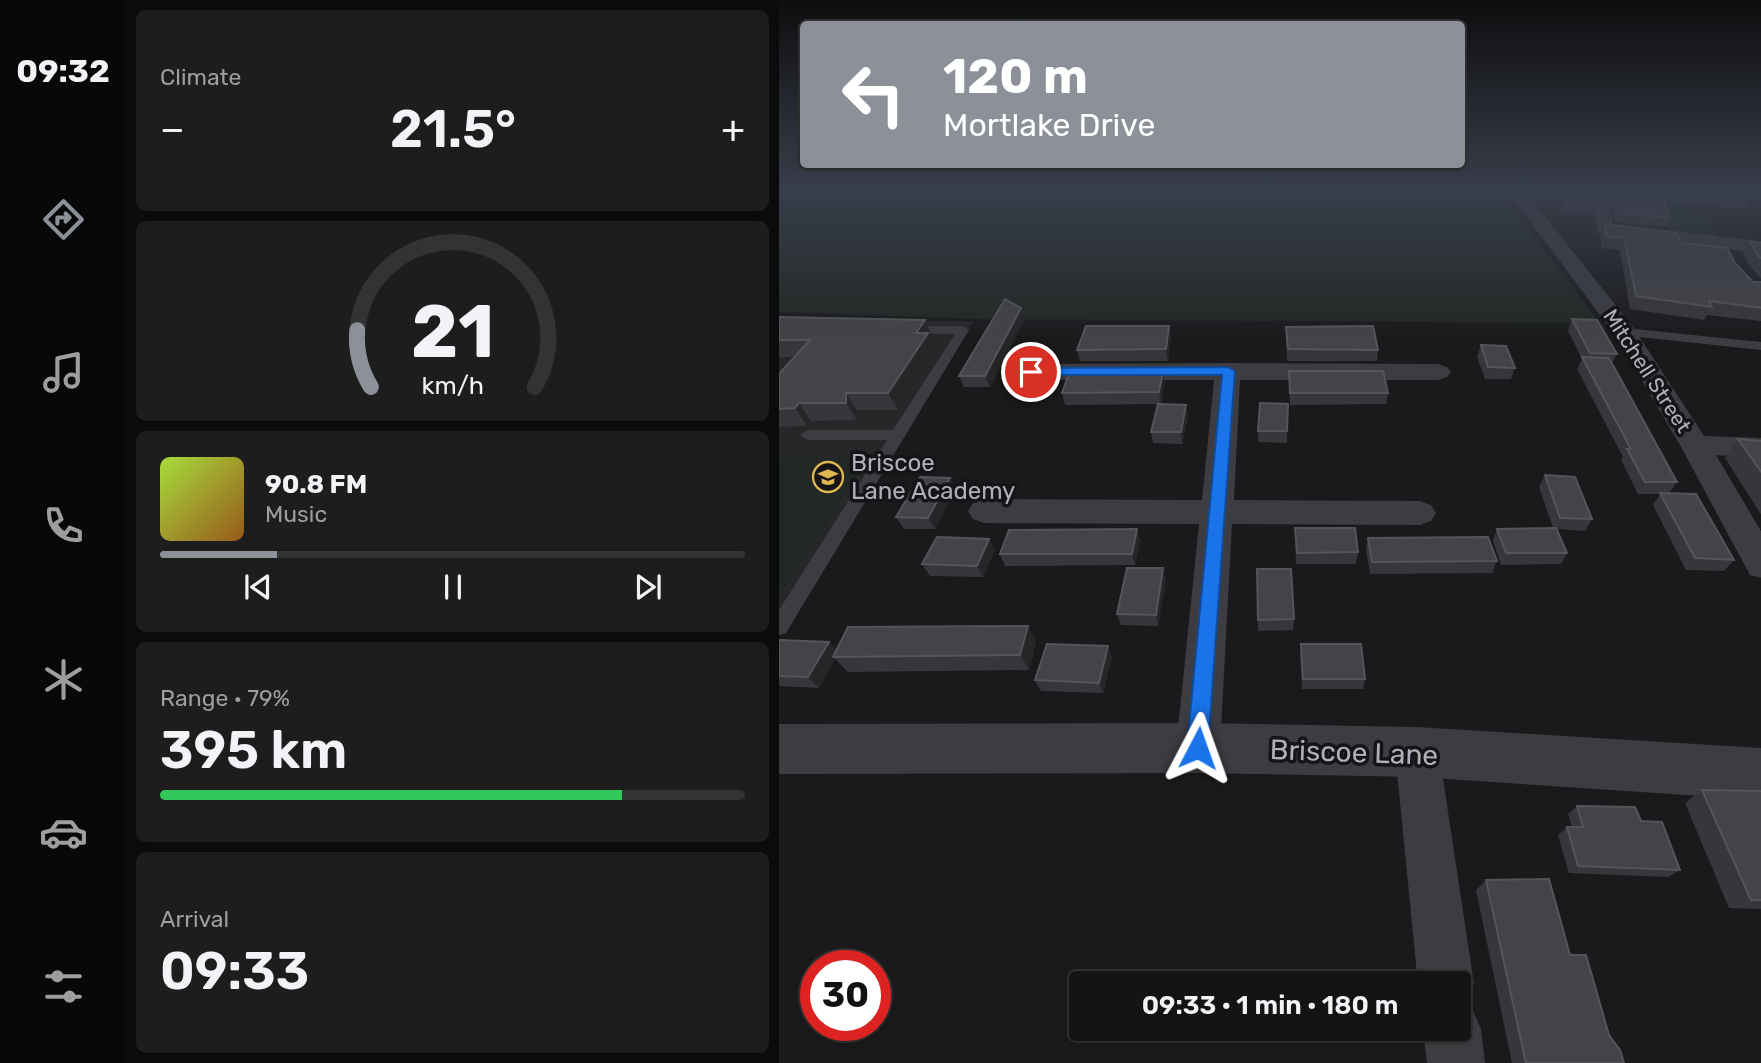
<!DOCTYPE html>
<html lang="en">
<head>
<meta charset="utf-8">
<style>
  body { margin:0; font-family:Rubik,sans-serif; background:#1d1d1e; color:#f1f3f6; height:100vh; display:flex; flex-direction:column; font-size:26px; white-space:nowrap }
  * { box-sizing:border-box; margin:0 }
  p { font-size:23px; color:#9d9ea0 }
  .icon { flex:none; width:38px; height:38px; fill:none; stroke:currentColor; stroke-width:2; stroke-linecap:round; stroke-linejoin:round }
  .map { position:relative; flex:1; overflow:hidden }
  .drawer { display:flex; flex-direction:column; gap:10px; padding:10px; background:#0b0b0c; width:653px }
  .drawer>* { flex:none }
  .top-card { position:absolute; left:21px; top:21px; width:665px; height:147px; border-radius:7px; box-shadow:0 2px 5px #0004,0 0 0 2px #333334; background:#8c9099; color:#fff; overflow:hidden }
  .speed { position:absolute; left:21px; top:950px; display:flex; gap:14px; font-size:35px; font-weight:700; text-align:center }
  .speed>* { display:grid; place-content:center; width:91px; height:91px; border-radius:50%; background:#141415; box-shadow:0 2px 5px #0004,0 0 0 2px #333334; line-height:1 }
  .speed .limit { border:10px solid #d22; background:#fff; color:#111 }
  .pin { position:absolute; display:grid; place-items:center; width:60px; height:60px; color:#fff; margin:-30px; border:4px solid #fff; border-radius:50%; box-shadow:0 2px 7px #0007 }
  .me { position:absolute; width:77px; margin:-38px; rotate:4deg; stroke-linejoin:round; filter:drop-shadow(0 0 5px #0008) }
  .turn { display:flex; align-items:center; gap:24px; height:147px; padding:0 28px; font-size:32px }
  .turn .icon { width:91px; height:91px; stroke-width:2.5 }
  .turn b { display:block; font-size:49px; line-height:60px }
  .big { font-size:52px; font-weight:600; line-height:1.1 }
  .drawer .tile { flex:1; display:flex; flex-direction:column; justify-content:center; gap:10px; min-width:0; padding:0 24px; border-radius:10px; background:#1d1d1e }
  .drawer .dial { align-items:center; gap:0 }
  .dial svg { height:182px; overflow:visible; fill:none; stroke:#333334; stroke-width:7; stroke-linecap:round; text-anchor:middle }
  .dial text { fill:#f1f3f6; stroke:none }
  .song { display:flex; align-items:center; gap:21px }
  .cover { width:84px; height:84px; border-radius:10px; background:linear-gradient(135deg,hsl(80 70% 55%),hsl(30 70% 35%)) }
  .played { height:7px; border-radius:4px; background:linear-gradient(90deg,#8c9099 20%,#333334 20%) }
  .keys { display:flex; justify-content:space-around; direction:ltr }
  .heat { display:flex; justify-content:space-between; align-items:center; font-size:38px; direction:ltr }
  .charge { height:10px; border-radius:5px; background:linear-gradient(90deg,#34c759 79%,#333334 0) }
  .trip { position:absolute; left:290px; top:971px; width:402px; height:70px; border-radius:7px; background:#141415; box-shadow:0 2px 5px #0004,0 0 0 2px #333334; font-weight:600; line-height:70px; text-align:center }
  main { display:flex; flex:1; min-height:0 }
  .tabs { display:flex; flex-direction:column; width:126px; justify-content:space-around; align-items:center; background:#080808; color:#9d9ea0 }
  .tabs .icon { width:49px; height:49px }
  .tabs .on { color:#8c9099 }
  .tabs b { font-size:32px; color:#f1f3f6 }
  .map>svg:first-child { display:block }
  .built { fill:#272629 }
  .green { fill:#212722 }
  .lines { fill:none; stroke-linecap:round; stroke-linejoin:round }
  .service { fill:#3c3c41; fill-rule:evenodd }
  .minor { fill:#3c3c41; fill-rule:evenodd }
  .tertiary { fill:#3c3c41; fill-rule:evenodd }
  .wall { fill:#37363a }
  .shaded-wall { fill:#262528 }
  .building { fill:#444347; stroke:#545559; stroke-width:2 }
  .route { fill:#1a73e8; stroke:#114b97; stroke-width:2 }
  .labels { text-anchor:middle; stroke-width:7; stroke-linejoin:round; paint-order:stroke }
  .far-street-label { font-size:21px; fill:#aeb1ba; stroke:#151517 }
  .poi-label { font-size:24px; fill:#aeb1ba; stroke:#151517; text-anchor:start }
  .near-street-label { font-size:28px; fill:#aeb1ba; stroke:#151517 }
</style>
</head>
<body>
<main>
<nav class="tabs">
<b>09:32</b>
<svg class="icon on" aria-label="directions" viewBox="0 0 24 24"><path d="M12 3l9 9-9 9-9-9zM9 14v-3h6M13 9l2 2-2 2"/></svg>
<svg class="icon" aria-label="music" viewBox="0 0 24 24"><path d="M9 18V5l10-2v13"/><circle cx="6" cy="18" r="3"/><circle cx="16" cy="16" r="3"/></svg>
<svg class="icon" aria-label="phone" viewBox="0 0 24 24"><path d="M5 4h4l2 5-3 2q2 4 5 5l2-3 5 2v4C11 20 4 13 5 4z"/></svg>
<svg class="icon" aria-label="climate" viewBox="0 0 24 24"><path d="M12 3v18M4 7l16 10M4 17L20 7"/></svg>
<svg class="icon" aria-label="car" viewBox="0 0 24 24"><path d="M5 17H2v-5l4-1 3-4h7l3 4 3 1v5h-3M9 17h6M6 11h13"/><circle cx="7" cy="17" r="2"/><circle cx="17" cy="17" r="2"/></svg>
<svg class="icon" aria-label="filters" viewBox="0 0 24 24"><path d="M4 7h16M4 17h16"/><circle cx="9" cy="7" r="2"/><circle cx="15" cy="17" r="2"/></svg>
</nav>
<section class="drawer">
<div class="tile"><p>Climate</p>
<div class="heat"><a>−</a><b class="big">21.5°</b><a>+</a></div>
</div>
<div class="tile dial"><svg viewBox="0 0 100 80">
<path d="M14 69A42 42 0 1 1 86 69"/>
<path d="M14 69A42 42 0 0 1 8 44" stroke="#8c9099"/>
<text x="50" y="56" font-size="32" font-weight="700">21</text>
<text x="50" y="72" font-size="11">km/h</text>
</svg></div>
<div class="tile">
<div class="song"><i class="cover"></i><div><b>90.8 FM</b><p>Music</p></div></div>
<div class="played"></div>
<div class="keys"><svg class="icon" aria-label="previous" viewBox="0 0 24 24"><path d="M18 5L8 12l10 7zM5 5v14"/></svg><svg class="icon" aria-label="pause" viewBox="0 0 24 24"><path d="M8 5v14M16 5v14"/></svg><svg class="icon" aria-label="next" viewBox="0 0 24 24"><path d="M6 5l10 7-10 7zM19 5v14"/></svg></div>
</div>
<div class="tile"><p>Range · 79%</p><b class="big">395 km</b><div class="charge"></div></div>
<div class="tile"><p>Arrival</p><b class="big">09:33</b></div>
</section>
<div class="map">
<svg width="983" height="1063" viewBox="0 0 983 1063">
  <rect width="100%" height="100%" fill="#1a1a1c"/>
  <path class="built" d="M0,320L195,321L0,634Z"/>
  <path class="green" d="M0,190H719L821,323L200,319L0,312Z
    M878,197L904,203L906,208L927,210L939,239L890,234Z
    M0,458L73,459L84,466L0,595Z"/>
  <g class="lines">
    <path class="service" d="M124,326H184L190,330L7,633L0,635V610L108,440H29L21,435L29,430H114L176,334L128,333L124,332Z
      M846,328L983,342V350L842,335L840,332Z"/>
    <path class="minor" d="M728,190H745L854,327L925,436L983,438V458L937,455L983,533V578L971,575L901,445L835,334Z
      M811,190H827L834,224L983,241V253L819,233Z
      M449,363L659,364L668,367L672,372L668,377L659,380H461L455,500L641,501L652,505L657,513L652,521L641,525L453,524L441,748L434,763L419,769L404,763L397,748L420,524L205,523L194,519L189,511L194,503L205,499L423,500L435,380H252L243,377L239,372L243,367L252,364Z
      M638,731L654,737L660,752L695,984L683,1005L693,1009L702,1029L706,1063H648L644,1029H681V984H639L616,752L622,737Z"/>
    <path class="tertiary" d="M419,723L638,727L983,748V800L638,777L419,773L0,774V724Z"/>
  </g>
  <path class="wall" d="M783,190H814L816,205L813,215L783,212Z
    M828,190H967L972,199L966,209L884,201L891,218L886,227L836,222Z
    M826,224L902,243L956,263L974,282H983V321L928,315L925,320L851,309L841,250L823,248L821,236Z
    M971,242L983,243V279L972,268L964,254Z
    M242,308L246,319L211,387H185L180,376Z
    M0,317L146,320L153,336L152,338L157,349L119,410H78V420L32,421L28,426L0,427V374L16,357H0Z
    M793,319L838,354L833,363L898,482L890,493L955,560L945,571L907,570L874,505L881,494H859L842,460L844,457L798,369L803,359L789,331Z
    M390,326L392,338L389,361H301L298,350Z
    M507,327L599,350L598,361H508Z
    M702,345L736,368L732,379H706L698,357Z
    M384,371L385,383L382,404L286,405L283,393Z
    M510,371L609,393L607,404L511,405Z
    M509,404L508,443L479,442V431Z
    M409,417L403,444L374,443L372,432Z
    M959,439L983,441V516L946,458Z
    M766,475L813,519L806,531L778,529L788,553L782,564L722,565L714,541L718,529L774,528L760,487Z
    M177,489L156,529H125L117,517Z
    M516,528L579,552L577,564H517Z
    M358,529L361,541L356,565L226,566L221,554Z
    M589,538L718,561L713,573L591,574L587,549Z
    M216,550L204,577L151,576L143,564Z
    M478,569L515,619L514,630L479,631Z
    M387,580L379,626L342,625L338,614Z
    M249,626L257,642L250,670L69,672L56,659L40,688L0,686V640L57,649Z
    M522,644L586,679L584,689H523L521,655Z
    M329,646L333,657L324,693L262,691L256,680Z
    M923,790L983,791V909L950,908L906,803Z
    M798,806L862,821L901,870L889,877L790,873L779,835L788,827H793L789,814Z
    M707,880L791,955L830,1035L845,1063H733L697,890Z"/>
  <path class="shaded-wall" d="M242,308L246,319L211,387L206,376Z
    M146,320L153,336L152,338L157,349L119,410L109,393L137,333Z
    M390,326L392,338L389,361L387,349Z
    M384,371L385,383L382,404L380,392Z
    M67,393L78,410V420L67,403Z
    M20,403L32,421L28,426L16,408Z
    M407,405L409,417L403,444L402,432Z
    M171,478L177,489L156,529L149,518Z
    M358,529L361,541L356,565L353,554Z
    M210,539L216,550L204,577L198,566Z
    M384,568L387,580L379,626L377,615Z
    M249,626L257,642L250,670L241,655Z
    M50,642L60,652L54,657L56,659L40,688L29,677Z
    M329,646L333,657L324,693L320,683Z"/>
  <path class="building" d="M786,190H814L816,205L786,202Z
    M834,190H967L972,199L881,191L891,218L840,212Z
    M826,224L898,233L902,243L948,248L956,263L974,282H983V308L930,301L933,307L857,296L845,238L827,236Z
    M971,242L983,243V259L979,256Z
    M226,299L242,308L206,376H180Z
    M0,317L146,320L137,333H149L109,393H67V403H20L16,408L0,409V374L31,340H0Z
    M793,319L818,320L838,354L811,353Z
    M307,326H390L387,349L298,350Z
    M594,326L599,350L509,349L507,327Z
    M702,345L727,346L736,368L709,367Z
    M803,357L830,358L898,482H866L848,449H852Z
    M291,371H384L380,392L283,393Z
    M510,371H604L609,393H511Z
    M481,403L509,404L508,431H479Z
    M379,404L407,405L402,432H372Z
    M959,439L983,441V473Z
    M766,475L796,477L813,519L781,518Z
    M141,477L171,478L149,518L117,517Z
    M881,493L917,494L955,560L916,558Z
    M516,528H576L579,552L518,553Z
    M777,528L788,553H727L718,529Z
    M358,529L353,554H221L230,530Z
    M158,537L210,539L198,566L143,564Z
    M709,537L718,561L593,562L589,538Z
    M348,568H384L377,615L338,614Z
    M478,569H512L515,619L479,620Z
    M249,626L241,655L54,657L69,627Z
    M0,640L50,642L29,677L0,676Z
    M268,644L329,646L320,683L256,680Z
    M522,644H582L586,679H524Z
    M923,790L983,791V900H972Z
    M798,806L856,807L862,821L883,822L901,870L799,866L788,827H804Z
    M770,879L791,955H807L830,1035L841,1050L845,1063H747L707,880Z"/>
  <linearGradient id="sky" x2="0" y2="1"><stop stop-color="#0e0e0f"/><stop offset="0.56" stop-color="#383e4b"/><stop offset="1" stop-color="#383e4b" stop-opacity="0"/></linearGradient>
  <rect width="983" height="339" fill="url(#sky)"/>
  <path class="route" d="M449,367L456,371L429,748L426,755L419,758L412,755L408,748L443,375H252L246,372L252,368Z"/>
  <defs>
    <g id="school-ring" transform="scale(1.575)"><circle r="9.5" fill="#151517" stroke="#ddb651" stroke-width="1.5"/><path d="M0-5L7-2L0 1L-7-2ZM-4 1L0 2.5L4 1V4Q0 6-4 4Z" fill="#ddb651"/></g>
  </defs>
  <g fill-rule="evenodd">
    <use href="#school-ring" x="49" y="477"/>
  </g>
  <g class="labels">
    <g class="far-street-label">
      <text transform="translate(868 371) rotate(57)" y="7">Mitchell Street</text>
    </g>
    <g class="poi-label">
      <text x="72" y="471">Briscoe<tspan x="72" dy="28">Lane Academy</tspan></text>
    </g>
    <g class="near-street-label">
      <text transform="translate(575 752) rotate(2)" y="10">Briscoe Lane</text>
    </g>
  </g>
</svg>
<div class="speed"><div class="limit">30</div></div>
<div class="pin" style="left:252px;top:372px;background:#d93025"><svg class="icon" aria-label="arrive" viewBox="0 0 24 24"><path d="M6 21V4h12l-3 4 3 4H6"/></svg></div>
<svg class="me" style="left:419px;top:748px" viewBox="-20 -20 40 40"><path d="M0-17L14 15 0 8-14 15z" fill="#1a73e8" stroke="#fff" stroke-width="4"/></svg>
<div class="trip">09:33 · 1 min · 180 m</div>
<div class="top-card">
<div class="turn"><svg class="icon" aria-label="left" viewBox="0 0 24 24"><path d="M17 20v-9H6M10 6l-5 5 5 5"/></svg><div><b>120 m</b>Mortlake Drive</div></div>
</div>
</div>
</main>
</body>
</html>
